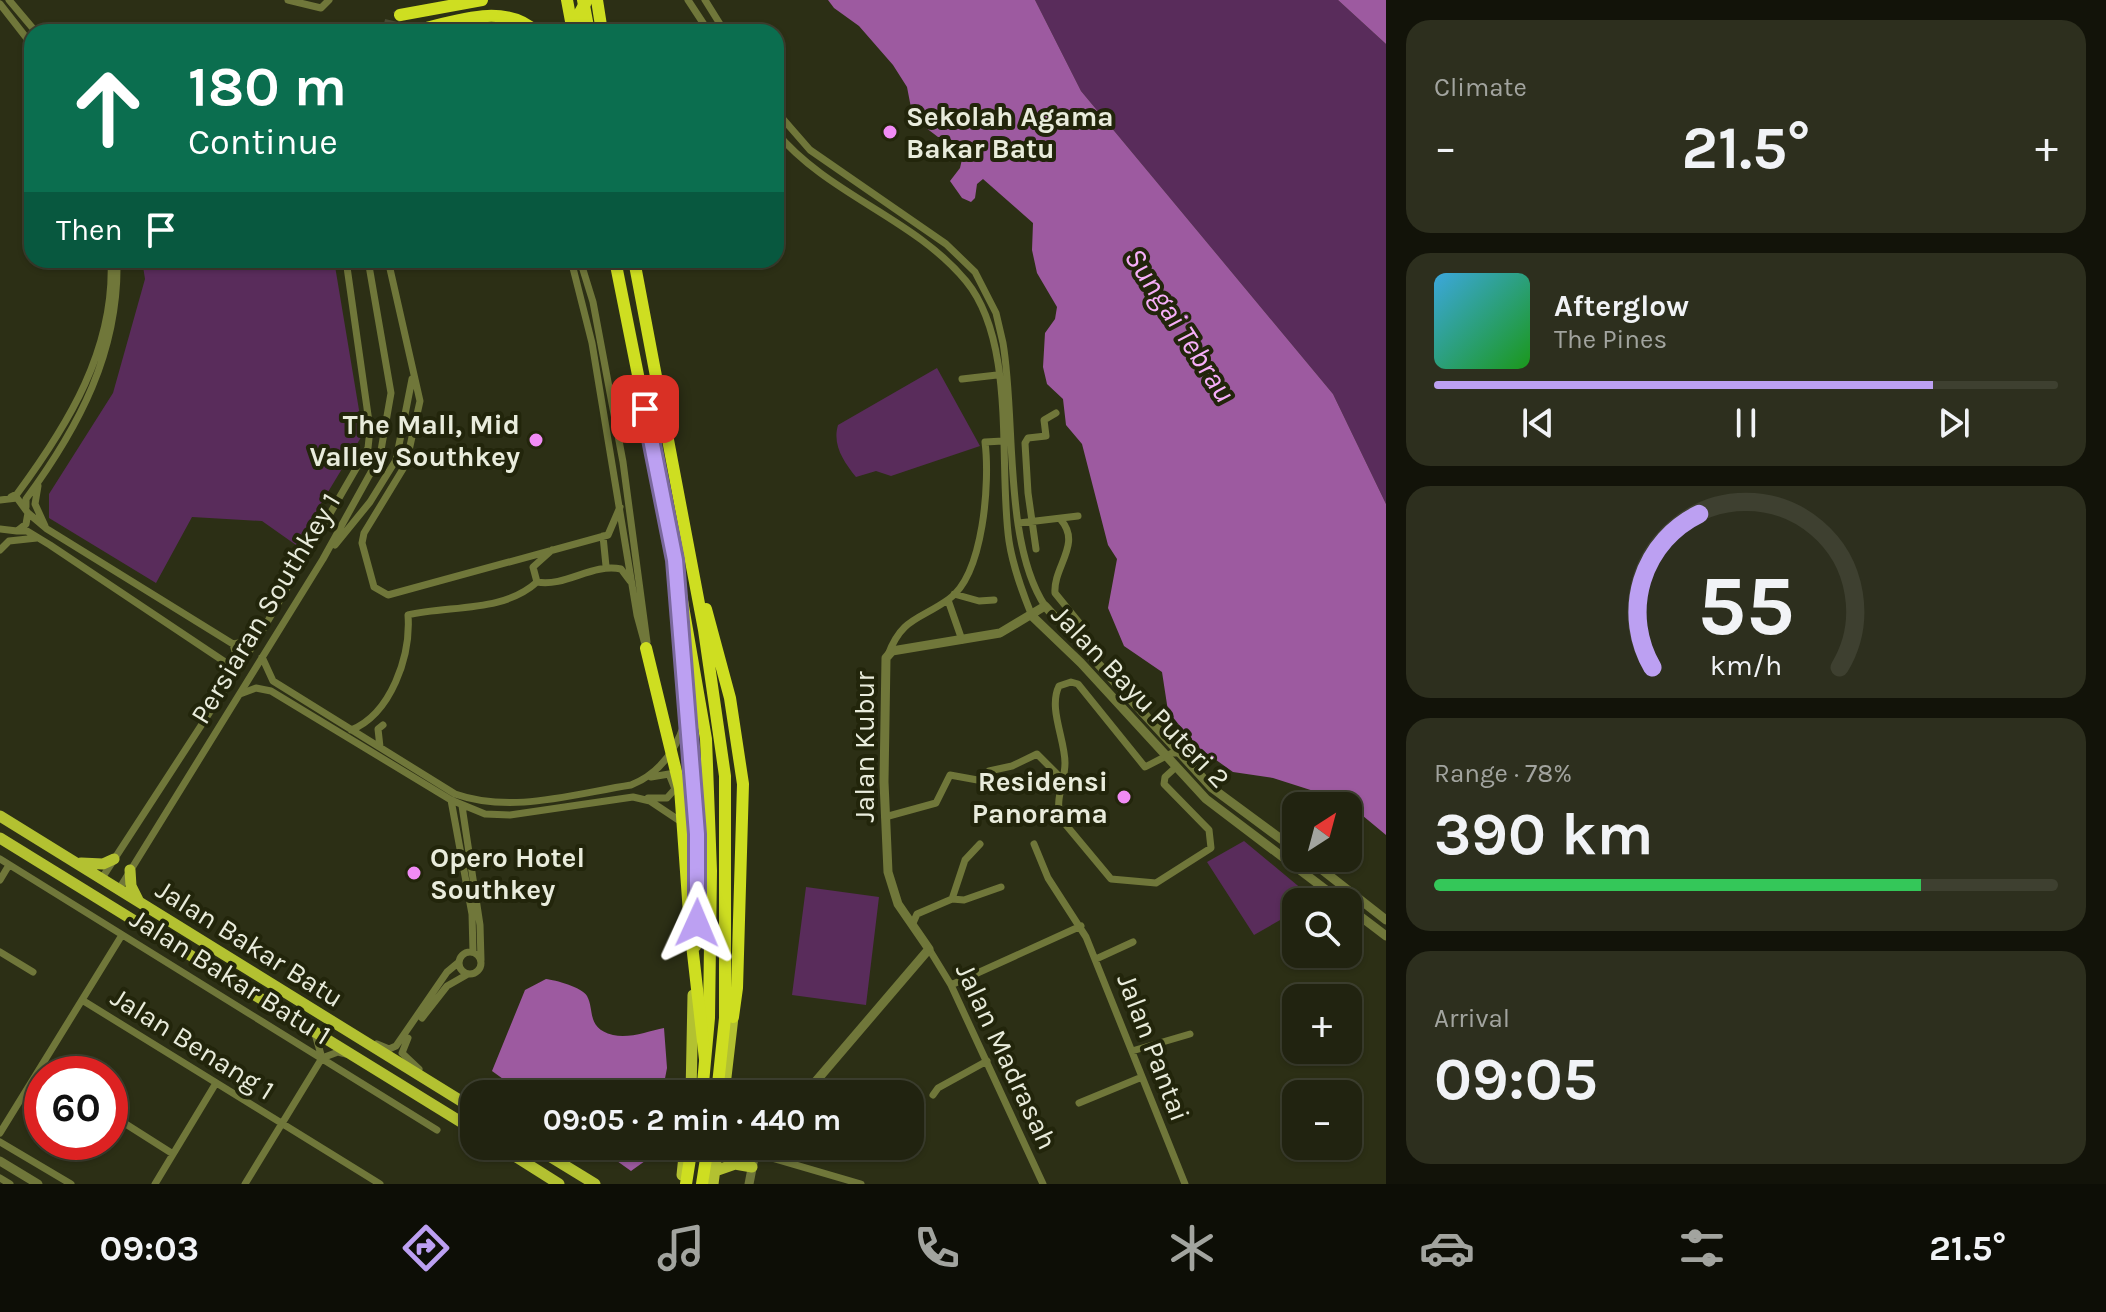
<!DOCTYPE html>
<html lang="en">
<head>
<meta charset="utf-8">
<style>
  body { margin:0; font-family:Karla,sans-serif; background:#2d2f1e; color:#f1f3f6; height:100vh; display:flex; flex-direction:column; font-size:30px; white-space:nowrap }
  * { box-sizing:border-box; margin:0 }
  p { font-size:26px; color:#a2a49f }
  .icon { flex:none; width:44px; height:44px; fill:none; stroke:currentColor; stroke-width:2; stroke-linecap:round; stroke-linejoin:round }
  .map { position:relative; flex:1; overflow:hidden }
  .panel { display:flex; flex-direction:column; gap:20px; padding:20px; background:#121309; width:720px }
  .panel>* { flex:none }
  .guide { position:absolute; left:24px; top:24px; width:760px; height:244px; border-radius:24px; box-shadow:0 2px 6px #0004,0 0 0 2px #3e4030; background:#0b6e4f; color:#fff; overflow:hidden }
  .needle { width:52px; rotate:36deg }
  .controls { position:absolute; left:1282px; top:792px; display:grid; gap:16px }
  .controls a { display:grid; place-items:center; width:80px; height:80px; border-radius:16px; background:#212310; box-shadow:0 2px 6px #0004,0 0 0 2px #3e4030; font-size:40px }
  .speed { position:absolute; left:24px; top:1056px; display:flex; gap:16px; font-size:40px; font-weight:700; text-align:center }
  .speed>* { display:grid; place-content:center; width:104px; height:104px; border-radius:50%; background:#212310; box-shadow:0 2px 6px #0004,0 0 0 2px #3e4030; line-height:1 }
  .speed .limit { border:12px solid #d22; background:#fff; color:#111 }
  .pin { position:absolute; display:grid; place-items:center; width:68px; height:68px; color:#fff; margin:-34px; border-radius:16px; box-shadow:0 4px 12px #0006 }
  .me { position:absolute; width:88px; margin:-44px; rotate:1deg; stroke-linejoin:round; filter:drop-shadow(0 0 6px #0008) }
  .turn { display:flex; align-items:center; gap:28px; height:168px; padding:0 32px; font-size:36px }
  .turn .icon { width:104px; height:104px; stroke-width:2.5 }
  .turn b { display:block; font-size:56px; line-height:68px }
  .then { display:flex; align-items:center; height:76px; padding:0 32px; background:#0003; gap:16px; font-size:30px }
  .big { font-size:60px; font-weight:700; line-height:1.1 }
  .panel .tile { flex:1; display:flex; flex-direction:column; justify-content:center; gap:12px; min-width:0; padding:0 28px; border-radius:24px; background:#2d2f1e }
  .panel .dial { align-items:center; gap:0 }
  .dial svg { height:208px; overflow:visible; fill:none; stroke:#3e4030; stroke-width:7; stroke-linecap:round; text-anchor:middle }
  .dial text { fill:#f1f3f6; stroke:none }
  .song { display:flex; align-items:center; gap:24px }
  .cover { width:96px; height:96px; border-radius:12px; background:linear-gradient(135deg,hsl(200 70% 55%),hsl(120 70% 35%)) }
  .played { height:8px; border-radius:4px; background:linear-gradient(90deg,#bca0f2 80%,#3e4030 80%) }
  .keys { display:flex; justify-content:space-around; direction:ltr }
  .heat { display:flex; justify-content:space-between; align-items:center; font-size:44px; direction:ltr }
  .charge { height:12px; border-radius:6px; background:linear-gradient(90deg,#34c759 78%,#3e4030 0) }
  .trip { position:absolute; left:460px; top:1080px; width:464px; height:80px; border-radius:24px; background:#212310; box-shadow:0 2px 6px #0004,0 0 0 2px #3e4030; font-weight:700; line-height:80px; text-align:center }
  .tab-bar { display:flex; height:128px; justify-content:space-around; align-items:center; background:#0d0e06; color:#a2a49f }
  .tab-bar .icon { width:56px; height:56px }
  .tab-bar .current { color:#bca0f2 }
  .tab-bar b { font-size:36px; color:#f1f3f6 }
  main { display:flex; flex:1; min-height:0 }
  .map>svg:first-child { display:block }
  .green { fill:#592c5b }
  .water { fill:#9d5aa0 }
  .lines { fill:none; stroke-linecap:round; stroke-linejoin:round }
  .motorway-tunnel { stroke:#484b33; stroke-width:12; stroke-dasharray:12 6; stroke-linecap:butt }
  .minor { stroke:#70773a; stroke-width:7 }
  .tertiary { stroke:#70773a; stroke-width:9 }
  .primary { stroke:#b3c131; stroke-width:11 }
  .motorway { stroke:#cede21; stroke-width:12 }
  .motorway-bridge { stroke:#cede21; stroke-width:12 }
  .route-casing { stroke:#7a689d; stroke-width:20 }
  .route { stroke:#bca0f2; stroke-width:14 }
  .poi-dot { fill:#f18bf5; stroke:#22250b; stroke-width:3 }
  .labels { text-anchor:middle; stroke-width:8; stroke-linejoin:round; paint-order:stroke }
  .poi-label { font-size:28px; font-weight:bold; fill:#e9ecdc; stroke:#22250b; text-anchor:start }
  .street-label { font-size:28px; fill:#e9ecdc; stroke:#22250b }
  .water-label { font-size:30px; font-style:italic; fill:#f7aff9; stroke:#22250b }
</style>
</head>
<body>
<main>
<div class="map">
<svg width="1386" height="1184" viewBox="0 0 1386 1184">
  <rect width="100%" height="100%" fill="#2c2f15"/>
  <path class="green" d="M1035,0H1338L1386,44V504L1333,394L1081,91Z
    M142,260H334L363,434L296,545L262,521L192,517L156,583L49,518V494L113,393L145,279Z
    M937,368L980,446L891,476L876,471L856,477C844,462 832,445 838,425Z
    M1244,841L1315,900L1296,902V911L1254,935L1207,862Z
    M806,887L879,897L866,1005L792,995Z"/>
  <path class="water" d="M828,0H1035L1081,91L1333,394L1386,504V835L1345,801L1273,778L1233,772L1195,745L1168,711L1162,672L1124,646L1108,608L1117,559L1108,545L1082,444L1066,425L1063,399L1047,384L1043,367L1045,333L1055,319L1057,307L1037,273L1032,250L1033,223L983,179L977,184L975,198L971,202L962,198L950,181L960,168L963,155L949,137H938L913,118L907,87L893,65L859,26L834,8Z
    M1338,0H1386V44Z
    M546,979C555,980 582,987 587,996C595,1011 586,1028 613,1035C629,1039 649,1031 664,1028L667,1068L662,1094H524L492,1071L525,990Z
    M596,1146H652L645,1161L631,1171Z"/>
  <g class="lines">
    <path class="motorway-tunnel" d="M388,32L391,20L400,15"/>
    <path class="minor" d="M9,0L36,32
      M288,0L321,8L329,0
      M688,0L709,32
      M705,0L725,32
      M0,4L32,45
      M776,111L810,150L946,244L975,272L996,313L1003,343C1016,419 1003,542 1045,606
      M776,132C828,195 914,218 966,281C1017,343 998,465 1009,541C1013,567 1022,591 1032,616
      M388,260L420,401L406,464L364,533L362,543L374,587L388,595L608,535L620,507
      M571,260L592,343L637,615L646,648
      M580,260L593,302L623,462L647,642
      M962,379L997,375
      M38,486L35,504L45,526
      M11,497L17,494C68,425 115,349 111,260
      M0,500L17,498L28,513L26,524L17,531L0,529
      M26,507V499C79,427 119,352 117,260
      M28,513L47,529L233,644L255,640
      M1061,520C1082,544 1053,567 1055,593L1081,625L1083,644
      M1019,523L1078,516
      M17,531H27L50,545L228,664L229,682
      M603,536L606,566
      M335,545L370,502L396,460L412,379
      M1036,549L1028,493L1025,443L1028,438L1046,436L1044,420L1056,413
      M0,550L9,541L37,538
      M537,582C566,587 592,563 621,569L630,581
      M537,582L533,567L552,550
      M954,594L979,601L994,600
      M948,600L962,640
      M888,655C902,617 920,620 949,599C984,574 990,481 985,442L1003,441
      M262,657L273,681L455,794C512,814 573,794 631,785C659,774 676,750 685,722
      M228,664L236,655L233,644
      M240,694L256,688L271,691L451,800L485,814L510,815L633,797L650,801L683,823
      M351,730C391,714 411,656 408,615C449,605 503,613 537,582
      M380,747L378,729L383,725
      M1176,767L1165,777L1164,784L1209,830L1211,848L1156,883L1111,879L1061,819C1054,799 1065,783 1065,763C1065,739 1048,708 1059,686L1071,682L1078,684L1145,767L1172,753H1180
      M648,798H667L675,789L669,774L651,777
      M451,800L472,914L473,952
      M462,806L480,925L481,960
      M885,817L936,803L950,775L983,781L989,771L1012,766L1037,754L1058,775
      M1034,844L1048,878L1086,937L1185,1184
      M0,859L437,1130
      M102,878L258,638L368,448L370,429L346,260
      M0,880L9,865
      M119,889L323,559L380,456L391,393L368,260
      M952,899L964,900L1001,887
      M913,923L917,914L952,899L965,860L980,844
      M929,949L951,985L1043,1184
      M459 963a11 11 0 1 1 22 0a11 11 0 1 1-22 0Z
      M0,952L33,972
      M1096,959L1133,942
      M951,985L1081,926
      M82,1000L380,1184
      M422,1018L447,986L468,974
      M315,1034L322,1058
      M408,1038L402,1053L419,1069
      M377,1044L389,1049L396,1046L447,972L459,962
      M1132,1051L1190,1034
      M933,1095L938,1088L987,1061
      M1079,1103L1142,1077
      M110,1114L173,1154
      M0,1133L122,935
      M0,1142L71,1184
      M755,1153L861,1184
      M0,1178L10,1184
      M155,1184L216,1083
      M245,1184L322,1058L338,1052L346,1054"/>
    <path class="tertiary" d="M1032,616L1081,663L1206,799L1342,902
      M1307,858L1386,920
      M1348,907L1386,936
      M805,1094L929,949L898,904L888,872L884,782L886,658L892,651L1000,633L1045,606L1212,788L1296,850
      M0,1161L38,1184
      M749,1184L755,1153L762,1146"/>
    <path class="primary" d="M687,712L698,857L696,946
      M0,816L474,1109
      M0,838L474,1130
      M81,863L103,864L114,859
      M130,870L131,886L138,900
      M691,1094L693,995
      M724,1094L733,1017
      M499,1146L559,1184
      M533,1146L595,1184
      M715,1171L735,1164L752,1167
      M682,1175L685,1146
      M713,1184L718,1146"/>
    <path class="motorway" d="M567,0L573,32
      M583,0L589,32
      M597,0L602,32
      M400,15L482,0
      M409,32C448,24 503,0 536,32
      M615,260L675,560L706,739L711,871L709,1018L702,1094
      M634,260L704,630L725,776V1018L717,1094
      M706,609L730,698L743,784L737,988L733,1017
      M680,623L687,712
      M686,1184L692,1146
      M702,1184L708,1146"/>
    <path class="motorway-bridge" d="M569,32L587,0
      M646,648L680,788L690,927L705,1059"/>
  </g>
  <g class="lines">
    <g class="route-casing">
      <path id="route" d="M645,409L675,560L697,834V923"/>
    </g>
    <use href="#route" class="route"/>
  </g>
  <g class="poi-dot">
    <circle cx="890" cy="132" r="8"/>
    <circle cx="536" cy="440" r="8"/>
    <circle cx="1124" cy="797" r="8"/>
    <circle cx="414" cy="873" r="8"/>
  </g>
  <g class="labels">
    <g class="poi-label">
      <text x="906" y="126">Sekolah Agama<tspan x="906" dy="32">Bakar Batu</tspan></text>
      <text x="520" y="434" text-anchor="end">The Mall, Mid<tspan x="520" dy="32">Valley Southkey</tspan></text>
      <text x="1108" y="791" text-anchor="end">Residensi<tspan x="1108" dy="32">Panorama</tspan></text>
      <text x="430" y="867">Opero Hotel<tspan x="430" dy="32">Southkey</tspan></text>
    </g>
    <g class="street-label">
      <text transform="translate(265 608) rotate(-59)" y="10">Persiaran Southkey 1</text>
      <text transform="translate(1141 696) rotate(46)" y="10">Jalan Bayu Puteri 2</text>
      <text transform="translate(864 747) rotate(-90)" y="10">Jalan Kubur</text>
      <text transform="translate(250 943) rotate(32)" y="10">Jalan Bakar Batu</text>
      <text transform="translate(231 976) rotate(32)" y="10">Jalan Bakar Batu 1</text>
      <text transform="translate(193 1043) rotate(32)" y="10">Jalan Benang 1</text>
      <text transform="translate(1154 1047) rotate(69)" y="10">Jalan Pantai</text>
      <text transform="translate(1007 1056) rotate(65)" y="10">Jalan Madrasah</text>
    </g>
    <g class="water-label">
      <text transform="translate(1180 325) rotate(57)" y="10">Sungai Tebrau</text>
    </g>
  </g>
</svg>
<div class="controls">
<a><svg class="needle" viewBox="-14 -14 28 28"><path d="M0-13l5 13h-10z" fill="#e53935"/><path d="M0 13l5-13h-10z" fill="#a2a49f"/></svg></a>
<a><svg class="icon" aria-label="search" viewBox="0 0 24 24"><circle cx="10" cy="10" r="6"/><path d="M15 15l6 6"/></svg></a>
<a>+</a>
<a>−</a>
</div>
<div class="speed"><div class="limit">60</div></div>
<div class="pin" style="left:645px;top:409px;background:#d93025"><svg class="icon" aria-label="arrive" viewBox="0 0 24 24"><path d="M6 21V4h12l-3 4 3 4H6"/></svg></div>
<svg class="me" style="left:697px;top:923px" viewBox="-20 -20 40 40"><path d="M0-17L14 15 0 8-14 15z" fill="#bca0f2" stroke="#fff" stroke-width="4"/></svg>
<div class="trip">09:05 · 2 min · 440 m</div>
<div class="guide">
<div class="turn"><svg class="icon" aria-label="ahead" viewBox="0 0 24 24"><path d="M12 20V5M6 11l6-6 6 6"/></svg><div><b>180 m</b>Continue</div></div>
<div class="then">Then<svg class="icon" aria-label="arrive" viewBox="0 0 24 24"><path d="M6 21V4h12l-3 4 3 4H6"/></svg></div>
</div>
</div>
<section class="panel">
<div class="tile"><p>Climate</p>
<div class="heat"><a>−</a><b class="big">21.5°</b><a>+</a></div>
</div>
<div class="tile">
<div class="song"><i class="cover"></i><div><b>Afterglow</b><p>The Pines</p></div></div>
<div class="played"></div>
<div class="keys"><svg class="icon" aria-label="previous" viewBox="0 0 24 24"><path d="M18 5L8 12l10 7zM5 5v14"/></svg><svg class="icon" aria-label="pause" viewBox="0 0 24 24"><path d="M8 5v14M16 5v14"/></svg><svg class="icon" aria-label="next" viewBox="0 0 24 24"><path d="M6 5l10 7-10 7zM19 5v14"/></svg></div>
</div>
<div class="tile dial"><svg viewBox="0 0 100 80">
<path d="M14 69A42 42 0 1 1 86 69"/>
<path d="M14 69A42 42 0 0 1 32 10" stroke="#bca0f2"/>
<text x="50" y="56" font-size="32" font-weight="700">55</text>
<text x="50" y="72" font-size="11">km/h</text>
</svg></div>
<div class="tile"><p>Range · 78%</p><b class="big">390 km</b><div class="charge"></div></div>
<div class="tile"><p>Arrival</p><b class="big">09:05</b></div>
</section>
</main>
<nav class="tab-bar">
<b>09:03</b>
<svg class="icon current" aria-label="directions" viewBox="0 0 24 24"><path d="M12 3l9 9-9 9-9-9zM9 14v-3h6M13 9l2 2-2 2"/></svg>
<svg class="icon" aria-label="music" viewBox="0 0 24 24"><path d="M9 18V5l10-2v13"/><circle cx="6" cy="18" r="3"/><circle cx="16" cy="16" r="3"/></svg>
<svg class="icon" aria-label="phone" viewBox="0 0 24 24"><path d="M5 4h4l2 5-3 2q2 4 5 5l2-3 5 2v4C11 20 4 13 5 4z"/></svg>
<svg class="icon" aria-label="climate" viewBox="0 0 24 24"><path d="M12 3v18M4 7l16 10M4 17L20 7"/></svg>
<svg class="icon" aria-label="car" viewBox="0 0 24 24"><path d="M5 17H2v-5l4-1 3-4h7l3 4 3 1v5h-3M9 17h6M6 11h13"/><circle cx="7" cy="17" r="2"/><circle cx="17" cy="17" r="2"/></svg>
<svg class="icon" aria-label="filters" viewBox="0 0 24 24"><path d="M4 7h16M4 17h16"/><circle cx="9" cy="7" r="2"/><circle cx="15" cy="17" r="2"/></svg>
<b>21.5°</b>
</nav>
</body>
</html>
